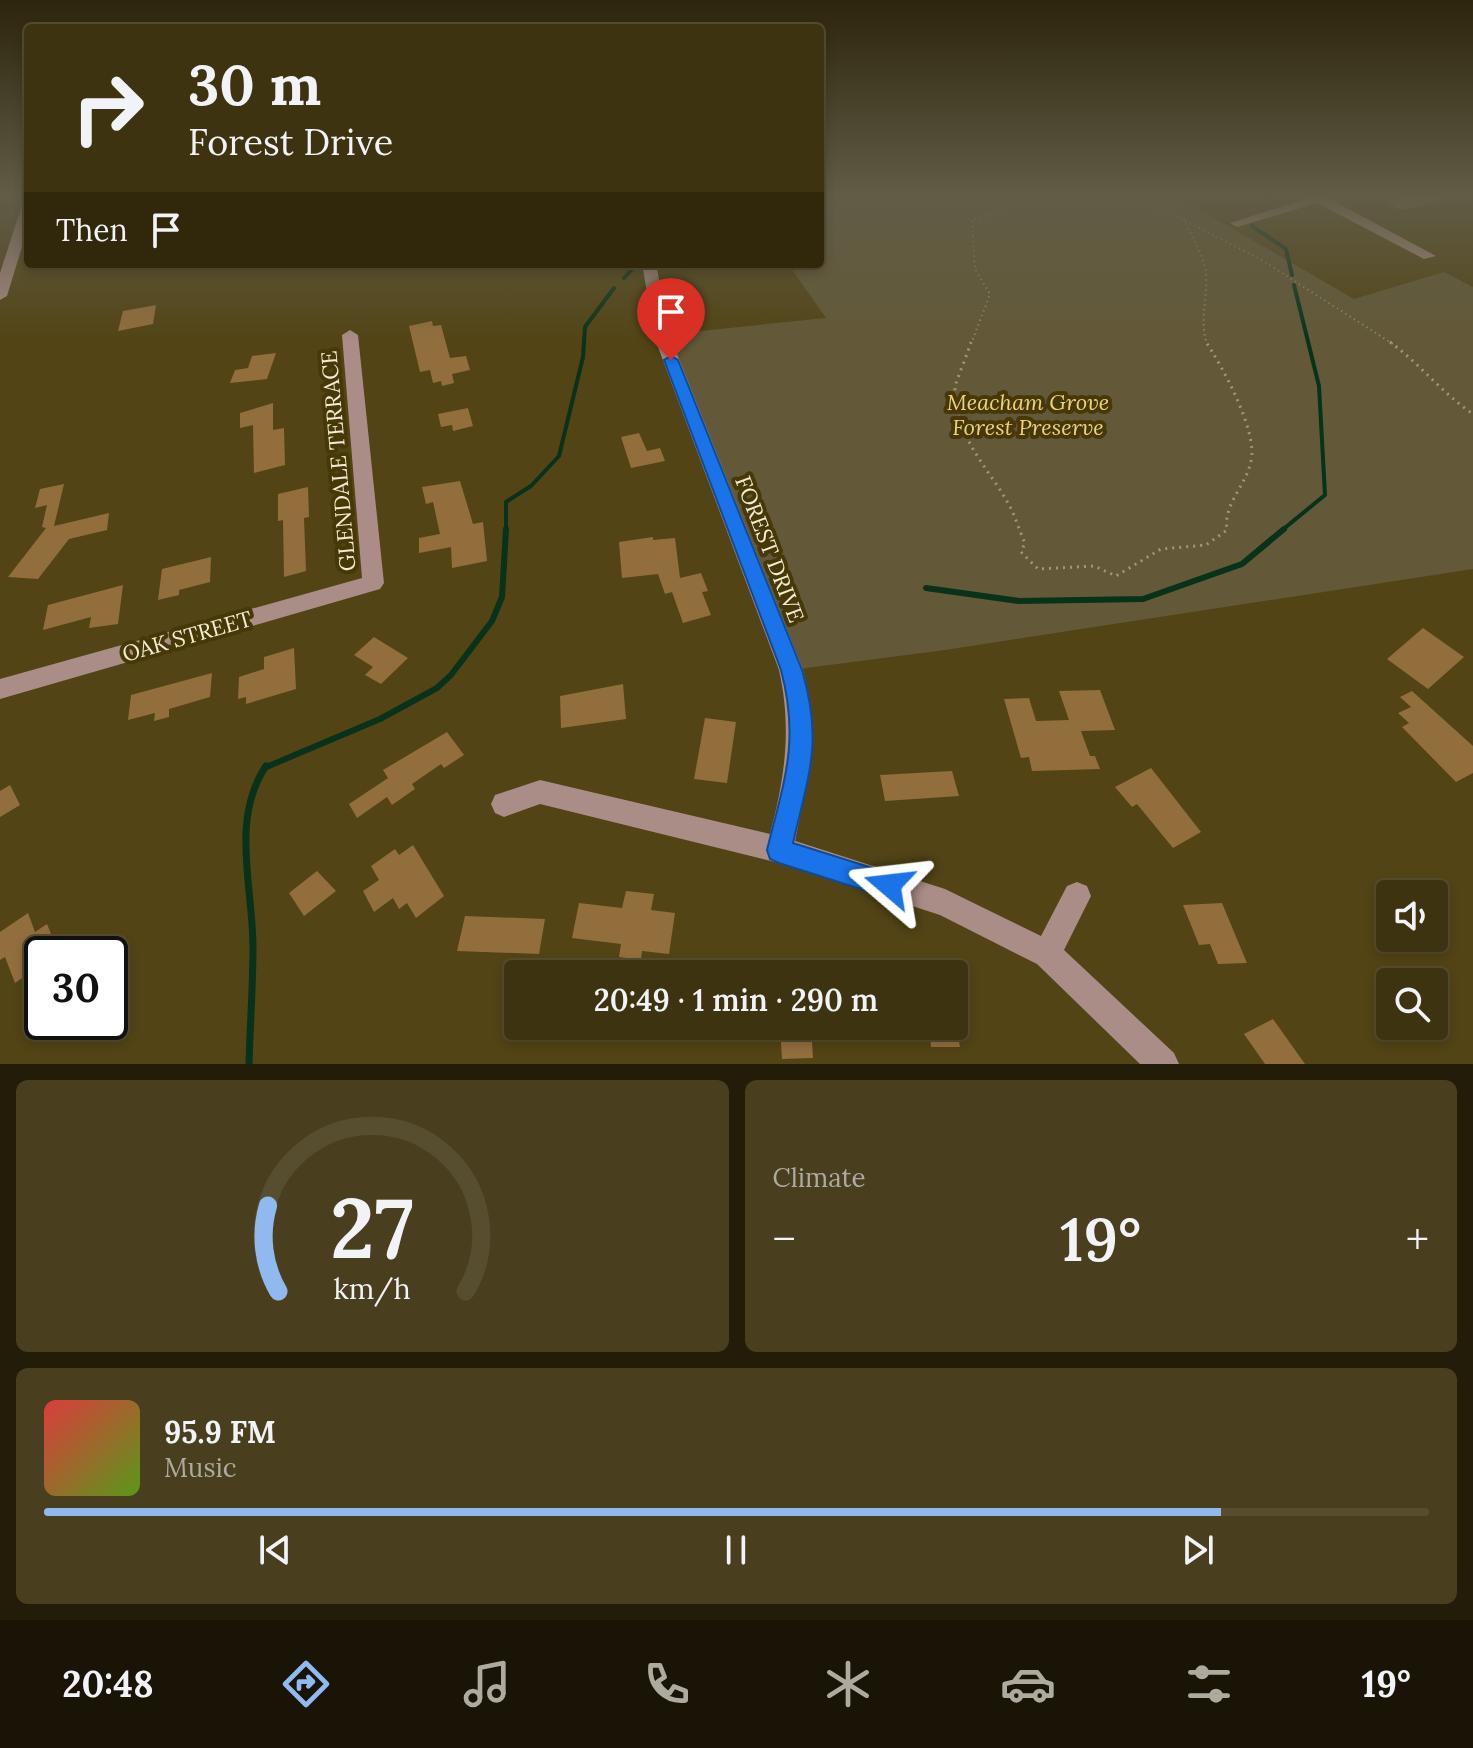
<!DOCTYPE html>
<html lang="en">
<head>
<meta charset="utf-8">
<style>
  body { margin:0; font-family:Lora,serif; background:#493f1e; color:#f1f3f6; height:100vh; display:flex; flex-direction:column; font-size:30px; white-space:nowrap }
  * { box-sizing:border-box; margin:0 }
  p { font-size:26px; color:#adaa9f }
  .icon { flex:none; width:44px; height:44px; fill:none; stroke:currentColor; stroke-width:2; stroke-linecap:round; stroke-linejoin:round }
  .map { position:relative; height:1064px; overflow:hidden }
  .sheet { display:flex; flex-direction:column; gap:16px; padding:16px; background:#221c09; flex:1 }
  .sheet>* { flex:none }
  .banner { position:absolute; left:24px; top:24px; width:800px; height:244px; border-radius:8px; box-shadow:0 4px 12px #0003,0 0 0 2px #574e30; background:#3e3310; color:#f1f3f6; overflow:hidden }
  .tools { position:absolute; left:1376px; top:880px; display:grid; gap:16px }
  .tools a { display:grid; place-items:center; width:72px; height:72px; border-radius:8px; background:#3e3310; box-shadow:0 4px 12px #0003,0 0 0 2px #574e30; font-size:40px }
  .speed { position:absolute; left:24px; top:936px; display:flex; gap:16px; font-size:40px; font-weight:700; text-align:center }
  .speed>* { display:grid; place-content:center; width:104px; height:104px; border-radius:50%; background:#3e3310; box-shadow:0 4px 12px #0003,0 0 0 2px #574e30; line-height:1 }
  .speed .limit { border:4px solid #111; border-radius:12px; background:#fff; color:#111 }
  .pin { position:absolute; display:grid; place-items:center; width:68px; height:68px; color:#fff; margin:-82px -34px; border-radius:50% 50% 50% 0; rotate:-45deg; box-shadow:0 0 8px #0007 }
  .pin .icon { rotate:45deg }
  .me { position:absolute; width:88px; margin:-44px; rotate:287deg; stroke-linejoin:round; filter:drop-shadow(0 0 6px #0008) }
  .turn { display:flex; align-items:center; gap:28px; height:168px; padding:0 32px; font-size:36px }
  .turn .icon { width:104px; height:104px; stroke-width:2.5 }
  .turn b { display:block; font-size:56px; line-height:68px }
  .then { display:flex; align-items:center; height:76px; padding:0 32px; background:#0003; gap:16px; font-size:30px }
  .big { font-size:60px; font-weight:600; line-height:1.1 }
  .sheet .tile { flex:1; display:flex; flex-direction:column; justify-content:center; gap:12px; min-width:0; padding:0 28px; border-radius:12px; background:#493f1e }
  .sheet .dial { align-items:center; gap:0 }
  .dial svg { height:208px; overflow:visible; fill:none; stroke:#574e30; stroke-width:7; stroke-linecap:round; text-anchor:middle }
  .dial text { fill:#f1f3f6; stroke:none }
  .song { display:flex; align-items:center; gap:24px }
  .cover { width:96px; height:96px; border-radius:12px; background:linear-gradient(135deg,hsl(0 70% 55%),hsl(90 70% 35%)) }
  .played { height:8px; border-radius:4px; background:linear-gradient(90deg,#90b9f0 85%,#574e30 85%) }
  .keys { display:flex; justify-content:space-around; direction:ltr }
  .heat { display:flex; justify-content:space-between; align-items:center; font-size:44px; direction:ltr }
  .sheet .tiles { flex:1; display:grid; gap:16px; grid-template-columns:1fr 1fr }
  .tile:last-child { grid-column:span 2 }
  .trip { position:absolute; left:504px; top:960px; width:464px; height:80px; border-radius:8px; background:#3e3310; box-shadow:0 4px 12px #0003,0 0 0 2px #574e30; font-weight:600; line-height:80px; text-align:center }
  .tabs { display:flex; height:128px; justify-content:space-around; align-items:center; background:#191406; color:#adaa9f }
  .tabs .icon { width:56px; height:56px }
  .tabs .selected { color:#90b9f0 }
  .tabs b { font-size:36px; color:#f1f3f6 }
  .map>svg:first-child { display:block }
  .green { fill:#635938 }
  .lines { fill:none; stroke-linecap:round; stroke-linejoin:round }
  .stream-far2 { stroke:#083219; stroke-width:4 }
  .stream-far1 { stroke:#083219; stroke-width:6 }
  .stream { stroke:#083219; stroke-width:7 }
  .building { fill:#926e3d }
  .path-far1 { stroke:#a29773; stroke-width:2; stroke-dasharray:1 4; stroke-linecap:butt }
  .path { stroke:#a29773; stroke-width:3; stroke-dasharray:2 5; stroke-linecap:butt }
  .minor { fill:#aa8d86; fill-rule:evenodd }
  .route { fill:#1a73e8; stroke:#114b97; stroke-width:2 }
  .labels { text-anchor:middle; stroke-width:8; stroke-linejoin:round; paint-order:stroke }
  .park-label { font-size:22px; font-style:italic; fill:#edd27b; stroke:#473907 }
  .street-label { font-size:22px; fill:#f3ecd3; stroke:#473907 }
</style>
</head>
<body>
<div class="map">
<svg width="1473" height="1064" viewBox="0 0 1473 1064">
  <rect width="100%" height="100%" fill="#524415"/>
  <path class="green" d="M820,194H1173L1354,299L1444,272L1473,287V569L945,650L791,670L661,335L826,318L788,264H820Z"/>
  <g class="lines">
    <path class="stream-far2" d="M1252,226L1286,249L1292,275
      M624,278L637,264
      M506,531V502L531,486L559,456L583,357L585,327L614,288
      M1281,531L1325,495L1319,386L1294,285"/>
    <path class="stream-far1" d="M926,588L1019,601L1143,599L1242,564L1284,529
      M264,768L380,719L437,688L451,675L492,621L502,597L506,529"/>
    <path class="stream" d="M249,1064C250,1025 253,986 253,947C253,887 230,819 266,766"/>
  </g>
  <path class="building" d="M1417,194H1448L1449,198L1402,210L1386,202Z
    M156,305L153,324L118,331L123,311Z
    M432,321L433,326L441,325L450,358L466,356L470,370L452,374L454,383L442,386L441,381L433,383L430,370L420,372L409,326Z
    M276,353L267,379L230,383L235,370L248,368L252,356Z
    M273,403V430L284,428L285,465L254,473L253,425L240,428V413Z
    M468,408L473,426L453,431L452,425L441,427L438,414Z
    M639,433L647,451L660,448L665,461L631,468L621,437Z
    M460,481L473,524L483,522L487,561L452,568L451,547L419,553V538L440,534L433,502L426,504L422,487Z
    M64,484L54,526L109,513L107,530L69,539L38,579L8,577L46,528L42,527L47,505L35,508L40,489Z
    M308,487L309,517L304,518L306,571L284,577L283,520L278,521V494Z
    M653,537V540L675,538L680,578L701,573L708,591L702,592L711,615L683,623L672,592L665,594L658,574L622,578L619,542Z
    M211,557L210,582L179,590V595L158,600L162,569Z
    M123,585L118,624L89,628L91,617L43,630L48,605Z
    M1423,628L1464,657L1428,689L1387,659Z
    M374,637L408,658L381,684L365,675L373,667L354,655Z
    M294,648L296,689L246,704V697L238,699L239,677L264,669V657Z
    M212,673L210,697L169,709V717L154,721L155,713L128,720L131,695Z
    M623,684L626,719L561,728L560,696Z
    M1100,690L1115,730L1081,731L1090,756H1095L1100,769L1032,771L1029,757L1021,758L1004,699L1029,698L1036,721L1069,720L1059,691Z
    M1412,691L1473,746V773L1456,782L1402,727L1409,723L1398,713L1411,707L1400,697Z
    M705,718L736,722L727,783L694,779Z
    M447,732L464,755L444,768L441,764L412,784L415,789L392,805L387,797L357,818L349,804L388,778L383,770Z
    M1151,768L1201,832L1173,848L1137,804L1132,807L1115,787Z
    M952,771L959,796L885,801L880,775Z
    M10,785L20,805L0,817V791Z
    M413,845L444,896L416,918L407,903L399,909L393,898L374,912L363,891L379,880L371,866L395,849L399,855Z
    M317,871L336,891L304,916L289,893Z
    M626,891L654,894L651,910L675,913L669,954L642,951L641,960L619,957L621,944L572,938L579,903L622,908Z
    M1222,903L1247,963L1218,964L1210,944L1199,945L1183,905Z
    M28,913L35,932L47,924L59,954H42V964L15,983L5,957L0,960V932Z
    M465,916L545,919L539,954L457,951Z
    M723,961L771,964L770,974H722Z
    M1273,1019L1305,1064H1265L1244,1034Z
    M780,1026H811L813,1058L782,1059Z
    M929,1026H956L960,1047H931Z"/>
  <g class="lines">
    <path class="path-far1" d="M1132,194L1260,259L1393,344
      M1184,219C1191,235 1204,256 1206,273C1208,298 1199,321 1207,344
      M971,344L990,294L975,269L972,220L1006,209L1021,194"/>
    <path class="path" d="M971,342C968,353 956,381 955,387C953,434 987,466 1008,503C1015,515 1019,530 1025,543L1021,552L1038,569L1094,566L1116,576L1161,549L1206,545L1227,530C1223,504 1246,486 1251,461C1258,431 1222,366 1206,342
      M1390,342C1420,364 1442,393 1473,414"/>
    <path class="minor" d="M1322,194H1336L1330,199L1436,256L1424,259L1317,203L1237,227L1230,223Z
      M28,201V227L7,296L0,300V273L22,205Z
      M650,265L657,269L671,339L803,670L809,696L811,761L795,841L945,889L1041,936L1067,886L1077,882L1087,886L1091,896L1064,950L1174,1053L1179,1064H1140L1037,964L940,915L779,863L540,804L504,817L495,813L491,804L495,795L540,780L770,834C785,777 792,728 779,670L655,339L643,269Z
      M350,330L358,335L384,583L380,589L0,699V679L362,578L342,335Z"/>
  </g>
  <linearGradient id="sky" x2="0" y2="1"><stop stop-color="#2d250c"/><stop offset="0.57" stop-color="#605c46"/><stop offset="1" stop-color="#605c46" stop-opacity="0"/></linearGradient>
  <rect width="1473" height="343" fill="url(#sky)"/>
  <path class="route" d="M671,356L678,360L802,670C823,742 809,773 793,843L898,876L902,885L898,894L889,898L779,863L770,859L767,850C784,781 800,742 781,670L664,360Z"/>
  <g class="labels">
    <g class="park-label">
      <text x="1028" y="410">Meacham Grove<tspan x="1028" dy="25">Forest Preserve</tspan></text>
    </g>
    <g class="street-label">
      <text transform="translate(338 461) rotate(-95)" y="8">GLENDALE TERRACE</text>
      <text transform="translate(770 549) rotate(69)" y="8">FOREST DRIVE</text>
      <text transform="translate(187 636) rotate(-16)" y="8">OAK STREET</text>
    </g>
  </g>
</svg>
<div class="tools">
<a><svg class="icon" aria-label="sound" viewBox="0 0 24 24"><path d="M4 9h4l5-4v14l-5-4H4zM17 9q2 3 0 6"/></svg></a>
<a><svg class="icon" aria-label="search" viewBox="0 0 24 24"><circle cx="10" cy="10" r="6"/><path d="M15 15l6 6"/></svg></a>
</div>
<div class="speed"><div class="limit">30</div></div>
<div class="pin" style="left:671px;top:360px;background:#d93025"><svg class="icon" aria-label="arrive" viewBox="0 0 24 24"><path d="M6 21V4h12l-3 4 3 4H6"/></svg></div>
<svg class="me" style="left:889px;top:885px" viewBox="-20 -20 40 40"><path d="M0-17L14 15 0 8-14 15z" fill="#1a73e8" stroke="#fff" stroke-width="4"/></svg>
<div class="trip">20:49 · 1 min · 290 m</div>
<div class="banner">
<div class="turn"><svg class="icon" aria-label="right" viewBox="0 0 24 24"><path d="M7 20v-9h11M14 6l5 5-5 5"/></svg><div><b>30 m</b>Forest Drive</div></div>
<div class="then">Then<svg class="icon" aria-label="arrive" viewBox="0 0 24 24"><path d="M6 21V4h12l-3 4 3 4H6"/></svg></div>
</div>
</div>
<section class="sheet">
<div class="tiles">
<div class="tile dial"><svg viewBox="0 0 100 80">
<path d="M14 69A42 42 0 1 1 86 69"/>
<path d="M14 69A42 42 0 0 1 10 36" stroke="#90b9f0"/>
<text x="50" y="56" font-size="32" font-weight="700">27</text>
<text x="50" y="72" font-size="11">km/h</text>
</svg></div>
<div class="tile"><p>Climate</p>
<div class="heat"><a>−</a><b class="big">19°</b><a>+</a></div>
</div>
<div class="tile">
<div class="song"><i class="cover"></i><div><b>95.9 FM</b><p>Music</p></div></div>
<div class="played"></div>
<div class="keys"><svg class="icon" aria-label="previous" viewBox="0 0 24 24"><path d="M18 5L8 12l10 7zM5 5v14"/></svg><svg class="icon" aria-label="pause" viewBox="0 0 24 24"><path d="M8 5v14M16 5v14"/></svg><svg class="icon" aria-label="next" viewBox="0 0 24 24"><path d="M6 5l10 7-10 7zM19 5v14"/></svg></div>
</div>
</div>
</section>
<nav class="tabs">
<b>20:48</b>
<svg class="icon selected" aria-label="directions" viewBox="0 0 24 24"><path d="M12 3l9 9-9 9-9-9zM9 14v-3h6M13 9l2 2-2 2"/></svg>
<svg class="icon" aria-label="music" viewBox="0 0 24 24"><path d="M9 18V5l10-2v13"/><circle cx="6" cy="18" r="3"/><circle cx="16" cy="16" r="3"/></svg>
<svg class="icon" aria-label="phone" viewBox="0 0 24 24"><path d="M5 4h4l2 5-3 2q2 4 5 5l2-3 5 2v4C11 20 4 13 5 4z"/></svg>
<svg class="icon" aria-label="climate" viewBox="0 0 24 24"><path d="M12 3v18M4 7l16 10M4 17L20 7"/></svg>
<svg class="icon" aria-label="car" viewBox="0 0 24 24"><path d="M5 17H2v-5l4-1 3-4h7l3 4 3 1v5h-3M9 17h6M6 11h13"/><circle cx="7" cy="17" r="2"/><circle cx="17" cy="17" r="2"/></svg>
<svg class="icon" aria-label="filters" viewBox="0 0 24 24"><path d="M4 7h16M4 17h16"/><circle cx="9" cy="7" r="2"/><circle cx="15" cy="17" r="2"/></svg>
<b>19°</b>
</nav>
</body>
</html>
